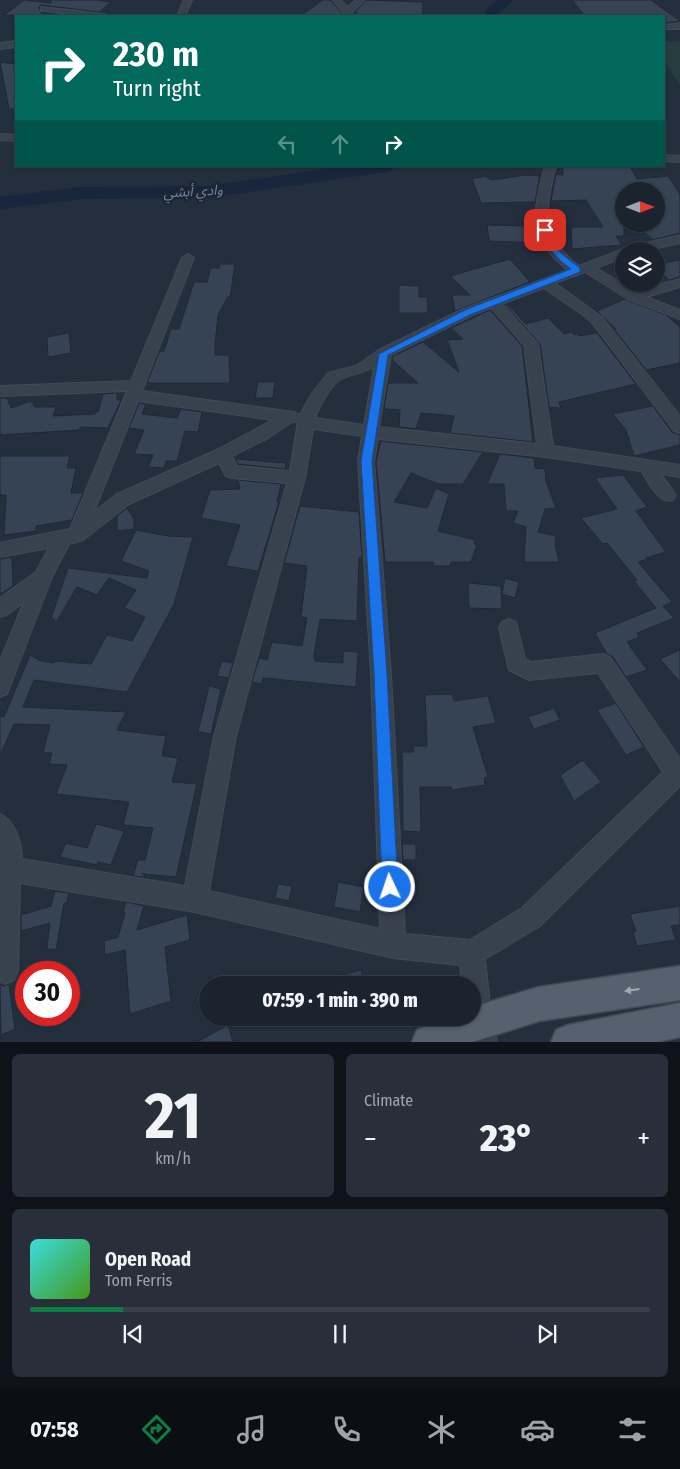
<!DOCTYPE html>
<html lang="en">
<head>
<meta charset="utf-8">
<style>
  body { margin:0; font-family:"Fira Sans Condensed","Noto Sans Arabic",sans-serif; background:#282f3a; color:#f1f3f6; height:100vh; display:flex; flex-direction:column; font-size:19px; white-space:nowrap }
  * { box-sizing:border-box; margin:0 }
  p { font-size:16px; color:#a0a4aa }
  .icon { flex:none; width:28px; height:28px; fill:none; stroke:currentColor; stroke-width:2; stroke-linecap:round; stroke-linejoin:round }
  .map { position:relative; height:1042px; overflow:hidden }
  .details { display:flex; flex-direction:column; gap:12px; padding:12px; background:#0f1319; flex:1 }
  .details>* { flex:none }
  .top-card { position:absolute; left:15px; top:15px; width:650px; height:152px; border-radius:0px; box-shadow:0 1px 4px #0004,0 0 0 1px #39404a; background:#00695c; color:#fff; overflow:hidden }
  .needle { width:32px; rotate:90deg }
  .tools { position:absolute; left:615px; top:182px; display:grid; gap:10px }
  .tools a { display:grid; place-items:center; width:50px; height:50px; border-radius:50%; background:#1b232e; box-shadow:0 1px 4px #0004,0 0 0 1px #39404a; font-size:25px }
  .speed { position:absolute; left:15px; top:961px; display:flex; gap:10px; font-size:25px; font-weight:700; text-align:center }
  .speed>* { display:grid; place-content:center; width:65px; height:65px; border-radius:50%; background:#1b232e; box-shadow:0 1px 4px #0004,0 0 0 1px #39404a; line-height:1 }
  .speed .limit { border:8px solid #d22; background:#fff; color:#111 }
  .pin { position:absolute; display:grid; place-items:center; width:42px; height:42px; color:#fff; margin:-21px; border-radius:10px; box-shadow:0 2px 8px #0006 }
  .me { position:absolute; width:55px; margin:-28px; rotate:357deg; stroke-linejoin:round; filter:drop-shadow(0 0 4px #0008) }
  .turn { display:flex; align-items:center; gap:18px; height:105px; padding:0 15px; font-size:22px }
  .turn .icon { width:65px; height:65px; stroke-width:2.5 }
  .turn b { display:block; font-size:35px; line-height:42px }
  .lanes { display:flex; align-items:center; height:48px; padding:0 15px; background:#0003; justify-content:center; gap:25px; direction:ltr }
  .lanes .off { opacity:.35 }
  .big { font-size:38px; font-weight:800; line-height:1.1 }
  .details .widget { flex:1; display:flex; flex-direction:column; justify-content:center; gap:8px; min-width:0; padding:0 18px; border-radius:8px; background:#282f3a }
  .details .dial { align-items:center; gap:0 }
  .dial b { font-size:65px; line-height:1 }
  .song { display:flex; align-items:center; gap:15px }
  .cover { width:60px; height:60px; border-radius:8px; background:linear-gradient(135deg,hsl(180 70% 55%),hsl(100 70% 35%)) }
  .played { height:5px; border-radius:2px; background:linear-gradient(90deg,#0b8043 15%,#39404a 15%) }
  .keys { display:flex; justify-content:space-around; direction:ltr }
  .heat { display:flex; justify-content:space-between; align-items:center; font-size:28px; direction:ltr }
  .details .tiles { flex:1; display:grid; gap:12px; grid-template-columns:1fr 1fr }
  .widget:last-child { grid-column:span 2 }
  .trip { position:absolute; left:199px; top:976px; width:282px; height:50px; border-radius:25px; background:#1b232e; box-shadow:0 1px 4px #0004,0 0 0 1px #39404a; font-weight:800; line-height:50px; text-align:center }
  .menu { display:flex; height:80px; justify-content:space-around; align-items:center; background:#0b0e12; color:#a0a4aa }
  .menu .icon { width:35px; height:35px }
  .menu .on { color:#0b8043 }
  .menu b { font-size:22px; color:#f1f3f6 }
  .map>svg:first-child { display:block }
  .green { fill:#263c3f }
  .lines { fill:none; stroke-linecap:round; stroke-linejoin:round }
  .river { fill:#17263c; fill-rule:evenodd }
  .building { fill:#364354; stroke:#1f2835 }
  .minor-casing { stroke:#414a57; stroke-width:2 }
  .major-casing { stroke:#414a57; stroke-width:3 }
  .minor { fill:#38414e; fill-rule:evenodd }
  .major { fill:#56606e; fill-rule:evenodd }
  .oneway { fill:#a1aab7 }
  .route { fill:#1a73e8; stroke:#114b97 }
  .labels { text-anchor:middle; stroke-width:5; stroke-linejoin:round; paint-order:stroke }
  .far-water-label { font-size:14px; font-style:italic; fill:#6d86a8; stroke:#1d2633 }
</style>
</head>
<body>
<div class="map">
<svg width="680" height="1042" viewBox="0 0 680 1042">
  <rect width="100%" height="100%" fill="#242f3e"/>
  <path class="green" d="M680,41V84L664,61V42Z"/>
  <g class="lines">
    <path class="river" d="M498,0H514L500,12L498,16H484L488,7Z
      M343,166H395L392,170L385,172L208,198L81,199L0,209V197L81,187L208,186Z"/>
  </g>
  <path class="building" d="M24,0L51,3V0H96L111,2L99,12L41,5L39,7L41,13L72,16L4,15Z
    M323,0H331L339,10L346,16H300Z
    M367,0L423,2L422,16H357L355,12Z
    M572,0H651L680,21L664,23V16H585Z
    M0,62L16,64V109H9Z
    M563,166H630L637,179L668,176L680,194V233L653,240L636,224H656V191H624V236H616L622,245L572,249L571,227H603L586,200L551,201L556,174L563,175Z
    M540,174L535,202L481,203L472,179L486,176L491,180L526,175L539,176Z
    M487,225L534,226L541,243L489,241Z
    M510,259L530,282L455,311L452,295H470L450,276Z
    M680,260V277L669,280L656,268V264Z
    M220,264H235L230,297H228L218,315L215,344V355H229L230,383H147L159,352L164,351L171,329H179L194,282H207L211,268H219Z
    M399,285L419,286V297H427L428,313H399Z
    M625,299L666,315L680,327V363L646,370L614,329H616L597,311Z
    M507,304L526,324L548,318L564,334L571,332L574,335L577,334L579,336L597,333L636,384L559,402L561,408L549,407L540,344L505,305Z
    M490,310L522,346L533,442L450,433L454,416L421,413L416,429L399,427L400,410L384,409L388,383H418L392,360L393,356L423,342L459,372L447,340L463,339L451,328Z
    M69,333L71,353L48,357L47,337Z
    M258,382H275L273,398H255Z
    M117,393V400H121L108,428L80,427V430L0,435V398H7L11,408L31,401L35,407H56L53,416L95,414V412H98L103,394Z
    M139,403L146,404L142,414L177,418L181,409L202,412L198,432L185,431L177,461H166L164,468L148,467L153,455L134,454L144,430L129,428Z
    M653,406L672,432L680,435V445L634,456L626,430L613,414Z
    M381,441L483,452L463,484H438L411,473L394,502L427,508L436,488L449,494L438,531L475,540L474,544L477,545L471,562H451L450,566H433V562H385L376,461Z
    M500,454L534,458L535,468L545,469L546,481L556,508L545,509L538,532L556,536L555,543L559,562H524L526,527L513,523L518,511H506L504,484H487Z
    M0,456H70L67,468H76L71,493H83L72,520L36,526V531L4,535L6,495H0Z
    M236,459L286,463L285,469L238,464Z
    M623,475L647,507L636,511L666,552L646,558L647,559L638,562L672,602L663,606L674,618L637,633L639,637L627,642L647,670L626,677L612,656L607,654L595,633L656,608L634,581L637,580L607,543L603,544L581,518L617,509L595,478Z
    M238,480L281,484L277,502H279L258,571L226,566L240,525L201,518L210,490L240,489Z
    M300,506L359,512L362,558L359,557L357,621L320,619L314,655L315,661L343,663V651L358,652L356,687L263,678L262,684L252,682L259,658L267,660L272,642L302,646L307,618L301,617L307,566L284,563Z
    M127,508L134,519V529L117,531V516Z
    M136,530L168,536L193,537L174,604L127,692L34,680L23,707L126,712L117,730L166,736L162,756L178,758L172,782L197,784L176,877L142,874H145L144,877L133,876L138,860H145L153,828L123,825L129,802L56,794L67,765L49,764L52,753H43L50,725L14,724L0,756V716L4,717L30,655L41,661L54,663L55,661L91,664L107,635L132,641L145,617L124,608L136,590L109,578L97,595L77,587L57,621L51,618L68,568L147,578L149,571L121,561Z
    M12,557L13,586L0,594V559Z
    M505,578L519,582L515,598L502,594Z
    M468,583L501,586L502,609L469,608Z
    M680,650V682L660,659Z
    M222,661L233,663L229,678L217,676Z
    M209,686L221,689L211,734L198,732Z
    M452,694L454,701L488,696L496,723L473,727L488,777L484,778L485,785L452,790L451,787H420L421,832L403,831L402,752H414L413,746H427L425,695Z
    M616,703L644,747L626,755L597,710Z
    M554,708L560,720L534,729L528,717Z
    M583,760L601,782L574,801L560,775Z
    M96,824L124,831L111,865L98,862L97,865L60,857L66,843L87,848Z
    M402,844H416V860H403Z
    M338,882L364,887L360,912L334,907Z
    M278,884L292,886L289,901L275,898Z
    M55,891L69,893L66,904L64,903L56,950L47,949L50,923L21,931V915L51,906Z
    M126,902L144,906L137,930L187,915L190,940L165,947L171,1001L130,1014L125,950L105,955L104,941L118,937L125,913L123,912Z
    M680,906V925L671,926L676,940L637,946L633,932L636,931L630,914Z
    M361,970L364,985H321L320,981Z
    M0,984L4,986L9,984L15,1029L1,1035Z
    M228,1025L233,1042H197Z"/>
  <g class="lines">
    <g class="minor-casing">
      <path id="minor" d="M184,0H192L185,16H177Z
        M333,0H341L347,7L356,0H365L352,12L355,16C343,16 340,9 333,0Z
        M41,7L104,14L108,16H85L44,11H41Z
        M680,23V29H664V25Z
        M16,41V47L0,49V43Z
        M0,134L16,135V141L0,140Z
        M664,155L680,156V162L664,161Z
        M545,166H556C545,209 539,236 579,266L626,248L680,235V243L645,251H624V257L596,268L635,291L680,279V287L646,297L680,310V319L628,299L585,272L555,283L603,318L680,416V433L674,431L593,324L586,317L544,288L502,304L538,344L553,446L680,465V477L661,474L676,495L673,500C658,505 649,482 641,471L546,457L378,439L374,461L391,674L405,934L470,940L522,908L663,772L598,673L529,680L509,670L499,628L502,622L509,619L516,622L525,659L531,662L603,654L610,657L680,759V786L540,926L485,959L492,1022L497,1042H470L465,1018H472V985H462L460,965L393,958L195,912L20,883L18,971L14,980L5,984L0,982V814C15,821 22,843 22,859L185,886L214,736L287,483L232,478L226,476L219,463L129,504L83,540L69,544L52,577L7,694L0,697V661L24,602L7,615L0,617V598L36,572L49,548L0,557V543L70,529L127,391L0,396V386L131,381L182,258L188,254L194,258L142,391L294,412L300,415L311,395L328,373L356,366L379,350L463,309L568,270C526,238 533,211 545,166ZM491,308L524,345L537,444L379,427L391,355L473,315ZM374,367L364,425L315,418C320,406 328,389 338,381C347,374 363,374 374,367ZM138,401L273,420L217,450L117,494L94,512ZM298,421L290,471L237,466L232,456L268,438L292,422ZM313,429L362,436L358,461L371,674L380,929L209,891L236,736L305,478Z"/>
    </g>
    <g class="major-casing">
      <path id="major" d="M680,966V1000L539,1021L473,1042H412L417,1030L447,1018H472V1007L539,987Z
        M680,1003V1037L658,1042H551L556,1030L568,1025Z"/>
    </g>
    <use href="#minor" class="minor"/>
    <use href="#major" class="major"/>
  </g>
  <defs><path id="oneway-solid" d="M-6-.8H1V-3.2L6.5 0L1 3.2V.8H-6Z" transform="scale(1.25)"/></defs>
  <use class="oneway" href="#oneway-solid" transform="translate(632 990) rotate(172)"/>
  <path class="route" d="M545,228C552,231 551,239 555,245C561,255 571,261 580,268V272L472,314L388,355L372,461L387,674L398,887L396,892L390,895L385,892L382,887L374,674L361,461L379,354L465,310L571,269C556,258 547,248 541,230Z"/>
  <g class="labels">
    <g class="far-water-label">
      <text transform="translate(193 191) rotate(-3)" y="5">وادي أبشي</text>
    </g>
  </g>
</svg>
<div class="tools">
<a><svg class="needle" viewBox="-14 -14 28 28"><path d="M0-13l5 13h-10z" fill="#e53935"/><path d="M0 13l5-13h-10z" fill="#a0a4aa"/></svg></a>
<a><svg class="icon" aria-label="layers" viewBox="0 0 24 24"><path d="M12 4l9 5-9 5-9-5zM3 14l9 5 9-5"/></svg></a>
</div>
<div class="speed"><div class="limit">30</div></div>
<div class="pin" style="left:545px;top:230px;background:#d93025"><svg class="icon" aria-label="arrive" viewBox="0 0 24 24"><path d="M6 21V4h12l-3 4 3 4H6"/></svg></div>
<svg class="me" style="left:390px;top:887px" viewBox="-20 -20 40 40"><circle r="17" fill="#1a73e8" stroke="#fff" stroke-width="3"/><path d="M0-11L8 9 0 5-8 9z" fill="#fff"/></svg>
<div class="trip">07:59 · 1 min · 390 m</div>
<div class="top-card">
<div class="turn"><svg class="icon" aria-label="right" viewBox="0 0 24 24"><path d="M7 20v-9h11M14 6l5 5-5 5"/></svg><div><b>230 m</b>Turn right</div></div>
<div class="lanes"><svg class="icon off" aria-label="left" viewBox="0 0 24 24"><path d="M17 20v-9H6M10 6l-5 5 5 5"/></svg><svg class="icon off" aria-label="ahead" viewBox="0 0 24 24"><path d="M12 20V5M6 11l6-6 6 6"/></svg><svg class="icon" aria-label="right" viewBox="0 0 24 24"><path d="M7 20v-9h11M14 6l5 5-5 5"/></svg></div>
</div>
</div>
<section class="details">
<div class="tiles">
<div class="widget dial"><b>21</b><p>km/h</p></div>
<div class="widget"><p>Climate</p>
<div class="heat"><a>−</a><b class="big">23°</b><a>+</a></div>
</div>
<div class="widget">
<div class="song"><i class="cover"></i><div><b>Open Road</b><p>Tom Ferris</p></div></div>
<div class="played"></div>
<div class="keys"><svg class="icon" aria-label="previous" viewBox="0 0 24 24"><path d="M18 5L8 12l10 7zM5 5v14"/></svg><svg class="icon" aria-label="pause" viewBox="0 0 24 24"><path d="M8 5v14M16 5v14"/></svg><svg class="icon" aria-label="next" viewBox="0 0 24 24"><path d="M6 5l10 7-10 7zM19 5v14"/></svg></div>
</div>
</div>
</section>
<nav class="menu">
<b>07:58</b>
<svg class="icon on" aria-label="directions" viewBox="0 0 24 24"><path d="M12 3l9 9-9 9-9-9zM9 14v-3h6M13 9l2 2-2 2"/></svg>
<svg class="icon" aria-label="music" viewBox="0 0 24 24"><path d="M9 18V5l10-2v13"/><circle cx="6" cy="18" r="3"/><circle cx="16" cy="16" r="3"/></svg>
<svg class="icon" aria-label="phone" viewBox="0 0 24 24"><path d="M5 4h4l2 5-3 2q2 4 5 5l2-3 5 2v4C11 20 4 13 5 4z"/></svg>
<svg class="icon" aria-label="climate" viewBox="0 0 24 24"><path d="M12 3v18M4 7l16 10M4 17L20 7"/></svg>
<svg class="icon" aria-label="car" viewBox="0 0 24 24"><path d="M5 17H2v-5l4-1 3-4h7l3 4 3 1v5h-3M9 17h6M6 11h13"/><circle cx="7" cy="17" r="2"/><circle cx="17" cy="17" r="2"/></svg>
<svg class="icon" aria-label="filters" viewBox="0 0 24 24"><path d="M4 7h16M4 17h16"/><circle cx="9" cy="7" r="2"/><circle cx="15" cy="17" r="2"/></svg>
</nav>
</body>
</html>
